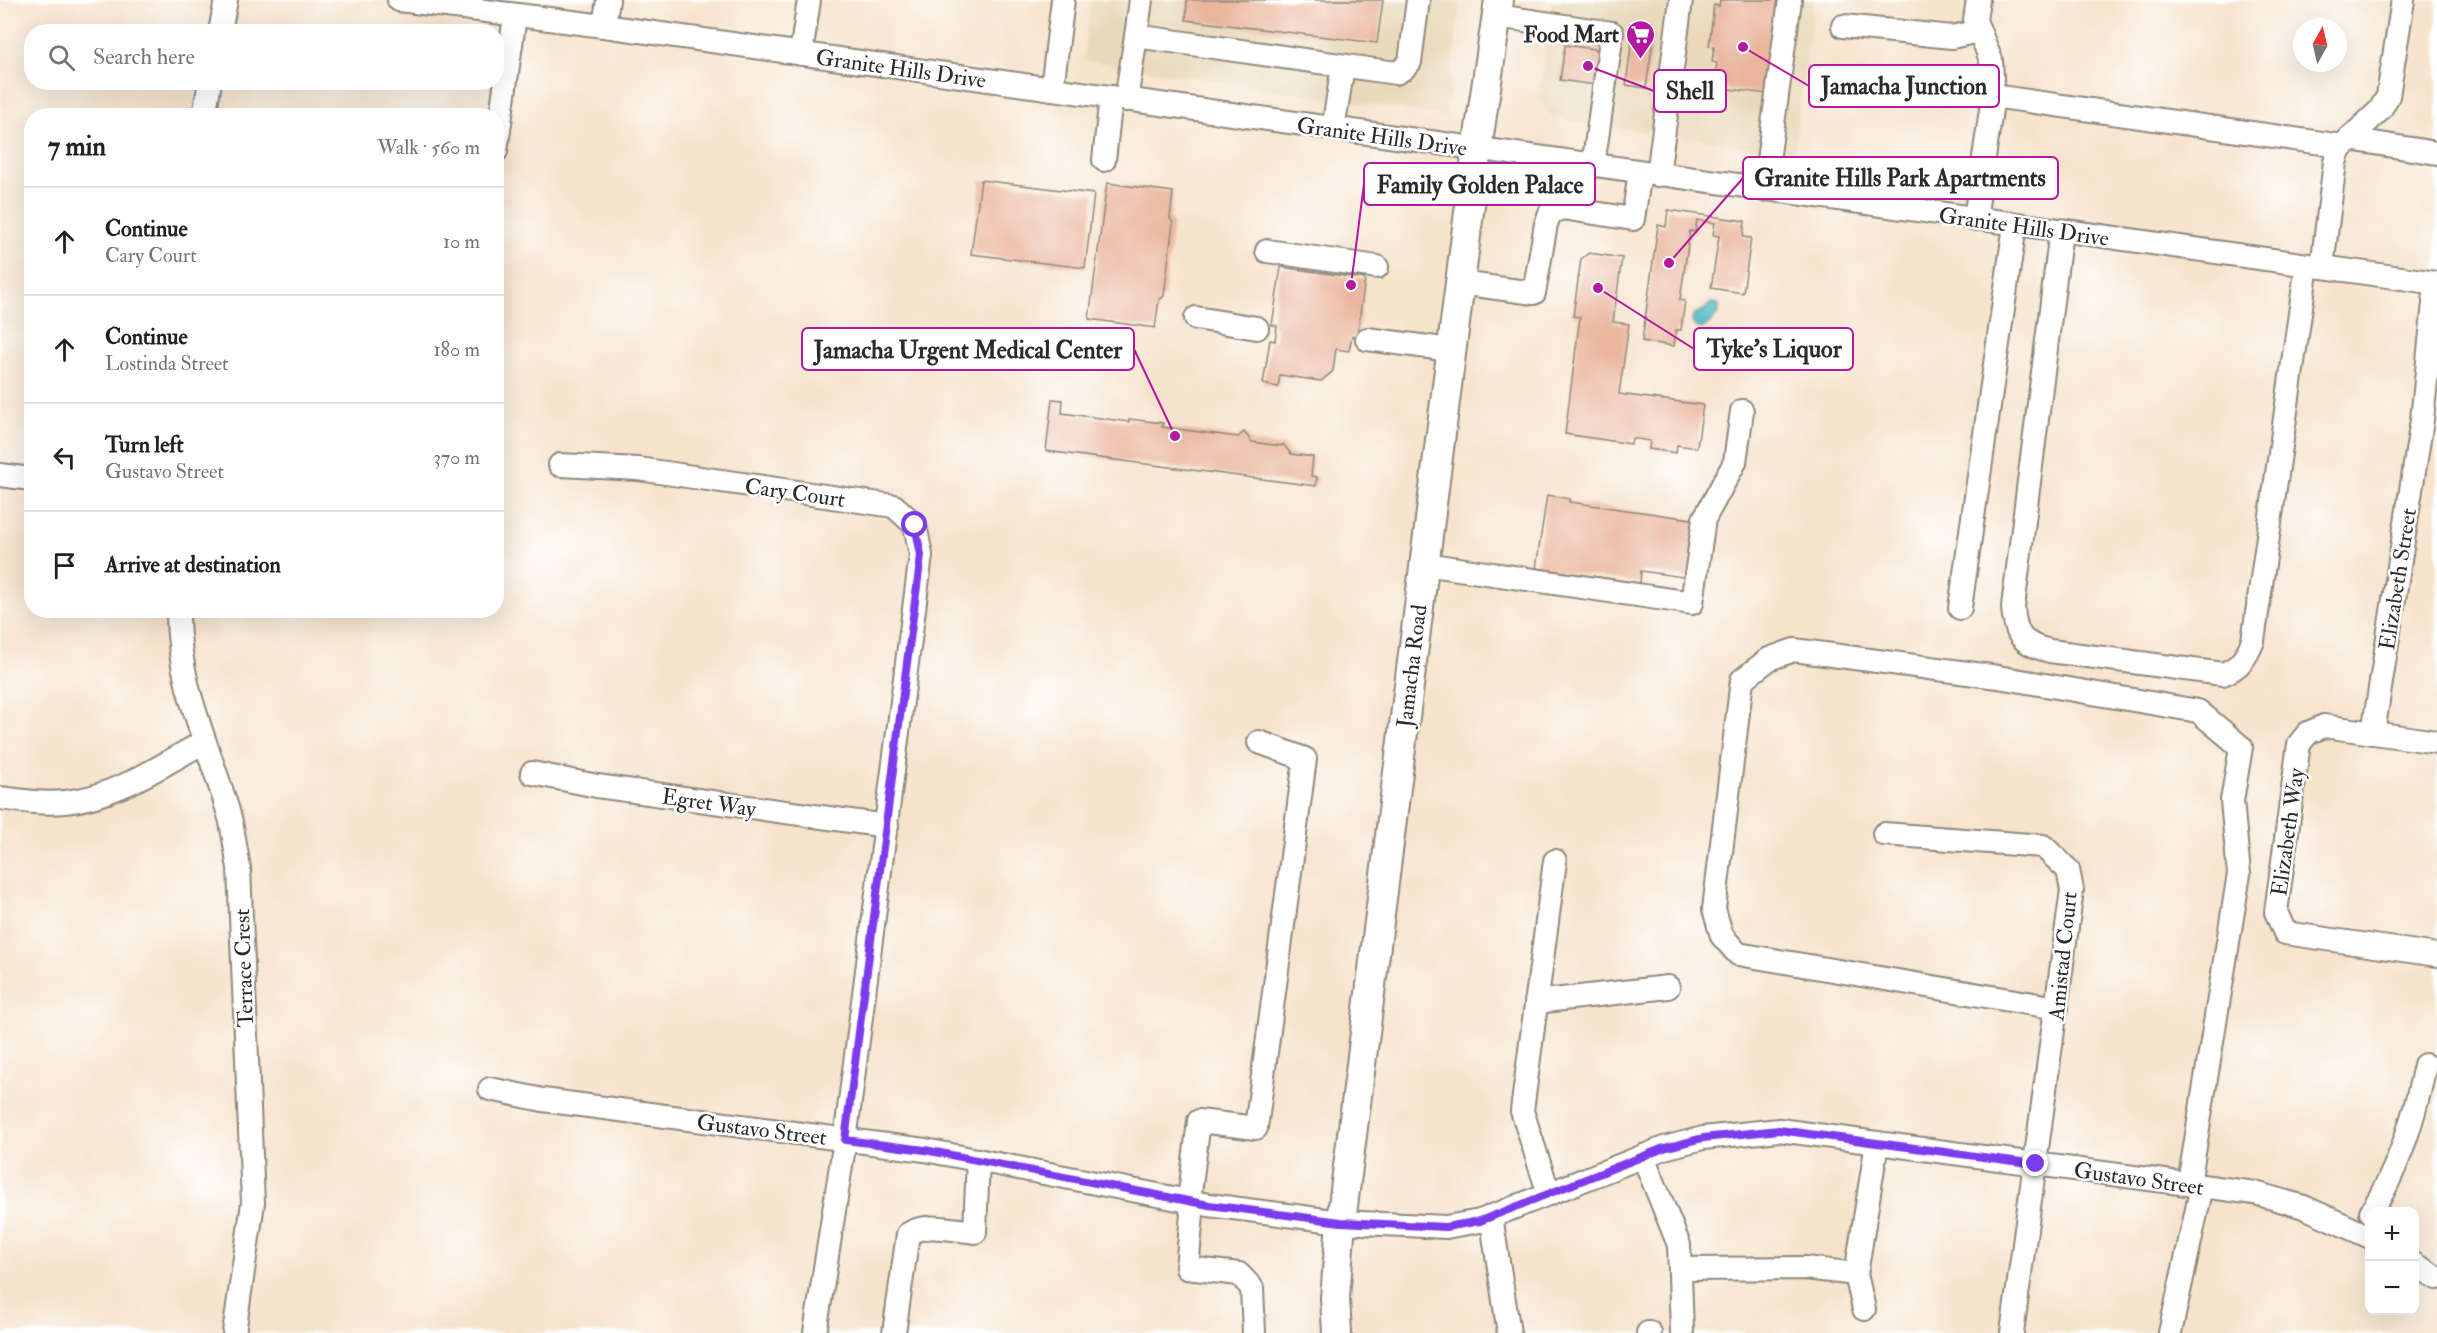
<!DOCTYPE html>
<html lang="en">
<head>
<meta charset="utf-8">
<style>
	:root { --surface:#fff; --page:#f6f6f6; --text:#202124; --muted:#757577; --line:#e0e0e0 }
	body { margin:0; font-family:"IM FELL Double Pica",serif; background:var(--page); color:var(--text) }
	.controls { position:absolute; right:18px; bottom:18px; display:grid; overflow:hidden; border-radius:12px; box-shadow:0 6px 24px #0002 }
	.controls button { width:54px; height:54px; display:grid; place-items:center; padding:0; border:0; border-bottom:2px solid var(--line); background:var(--surface); color:var(--text); font:30px sans-serif }
	.compass { position:absolute; left:2293px; top:18px; width:54px; height:54px; border-radius:50%; background:var(--surface); box-shadow:0 6px 24px #0002; rotate:8deg }
	.stop { position:absolute; width:18px; height:18px; margin:-14px; border:4px solid #7c3aed; border-radius:50%; background:#fff }
	.stop.end { background:#7c3aed; border-color:#fff; box-shadow:0 2px 6px #0008 }
	.list { margin:0; padding:0; list-style:none }
	h2 { display:flex; justify-content:space-between; align-items:center; height:78px; margin:0; padding:0 24px; font-size:26px }
	h2 small { font-size:20px; font-weight:400; color:var(--muted) }
	.list li { display:grid; grid-template-columns:39px 1fr auto; gap:18px; align-items:center; box-sizing:border-box; height:108px; padding:0 24px; border-top:2px solid var(--line) }
	.list b { display:block; font-size:22px; white-space:nowrap }
	.list p { margin:0; font-size:20px; white-space:nowrap; color:var(--muted) }
	.list em { font-size:20px; font-style:normal; color:var(--muted) }
	.icon { flex:none; width:33px; height:33px; fill:none; stroke:currentColor; stroke-width:2; stroke-linecap:round; stroke-linejoin:round }
	.map { position:relative; flex:none; width:2437px; height:1333px; overflow:hidden }
	.search { position:absolute; background:var(--surface); box-shadow:0 6px 24px #0002; left:24px; top:24px; width:480px; height:66px; display:flex; align-items:center; gap:15px; box-sizing:border-box; padding:0 21px; border-radius:24px; color:var(--muted); font-size:22px }
	.panel { position:absolute; background:var(--surface); box-shadow:0 6px 24px #0002; left:24px; top:108px; width:480px; height:510px; border-radius:24px }
	.map>svg:first-child { display:block }
</style>
</head>
<body>
<div class="map">
<svg width="2437" height="1333" viewBox="0 0 2437 1333">
	<rect width="100%" height="100%" fill="#fff"/>
	<filter id="ink" filterUnits="userSpaceOnUse"><feTurbulence type="fractalNoise" baseFrequency=".0167" numOctaves="2"/><feDisplacementMap in="SourceGraphic" scale="12" xChannelSelector="R" yChannelSelector="G"/><feConvolveMatrix kernelMatrix="1 2 1 2 8 2 1 2 1" color-interpolation-filters="sRGB"/></filter>
	<filter id="wash" filterUnits="userSpaceOnUse"><feTurbulence type="fractalNoise" baseFrequency=".008" numOctaves="4" result="noise"/><feDisplacementMap in="SourceGraphic" scale="24" xChannelSelector="R" yChannelSelector="G"/><feGaussianBlur stdDeviation="1.35" result="paint"/><feColorMatrix in="noise" values="0 0 0 0 0 0 0 0 0 0 0 0 0 0 0 0 0 1.4 0 .05"/><feComposite in="paint" operator="in"/></filter>
	<g filter="url(#wash)">
		<rect width="100%" height="100%" fill="#f6e3cc"/>
		<g fill="#e9d9ba">
			<path d="M1091,0H1461L1446,116L1083,60Z"/>
			<path d="M1552,0H1814L1794,153L1570,121L1552,116L1544,108L1541,99L1540,86Z"/>
		</g>
		<path fill="#4cb9c6" stroke="#3c7278" stroke-width="1.5" d="M1711,303L1718,304V313L1712,321L1702,329L1696,327L1692,322L1693,315L1704,310Z"/>
		<g id="blocks">
			<g fill="#eab59c">
				<path d="M1187,0H1383L1377,43L1186,20Z"/>
				<path d="M1720,0H1781L1768,94L1713,87L1717,63L1712,62L1714,47L1709,46L1714,5L1719,6Z"/>
				<path d="M1633,31L1654,34L1646,88L1626,85Z"/>
				<path d="M1565,45L1615,52L1610,87L1560,80Z"/>
				<path d="M981,180L1094,194L1085,268L971,254Z"/>
				<path d="M1107,183L1173,192L1170,218L1173,223L1164,296L1159,300L1155,328L1089,319Z"/>
				<path d="M1668,210L1745,221L1743,237L1751,238L1743,293L1711,288L1719,236L1713,235L1715,223L1697,220L1695,232L1690,231L1680,300L1685,301L1681,330H1676L1674,346L1642,341L1658,225L1666,227Z"/>
				<path d="M1589,253L1622,258L1613,322L1629,324L1619,394L1703,405L1697,448L1677,445L1676,453L1649,449L1650,441L1632,438L1631,444L1565,434L1580,317L1573,316L1581,259Z"/>
				<path d="M1281,267L1365,279L1357,337L1352,336L1349,351L1336,349L1333,371L1321,381L1280,375L1278,387L1263,384L1270,340L1275,341L1277,326L1272,325Z"/>
				<path d="M1052,399L1063,400L1062,413L1129,422V419L1163,423L1162,427L1238,437L1244,432L1252,442L1281,446L1283,444L1291,454L1313,457L1311,476L1317,477L1316,486L1046,451Z"/>
				<path d="M1547,495L1570,499L1569,502L1698,520L1690,578L1641,571L1640,583L1536,568Z"/>
			</g>
		</g>
	</g>
	<g filter="url(#ink)">
		<use href="#blocks" fill-opacity="0" stroke="#90877c" stroke-width="1.5"/>
		<g fill="none" stroke-linecap="round" stroke-linejoin="round">
			<defs>
				<g id="minor">
					<path d="M399,0L604,26L2437,283"/>
					<path d="M1141,0L1136,36L1396,73L1403,69L1410,62L1418,0"/>
					<path d="M1497,16L1612,33L1593,166"/>
					<path d="M604,26L608,0"/>
					<path d="M1843,26L1952,37L1978,31"/>
					<path d="M220,32L226,0"/>
					<path d="M801,54L809,0"/>
					<path d="M1052,89L1063,0"/>
					<path d="M1993,96L2343,146"/>
					<path d="M1126,100L1136,36"/>
					<path d="M204,116L210,82"/>
					<path d="M1333,129L1343,66"/>
					<path d="M2349,139L2437,153"/>
					<path d="M496,151L515,16"/>
					<path d="M1104,160L1111,97"/>
					<path d="M1658,175L1681,0"/>
					<path d="M1764,190L1790,0"/>
					<path d="M1975,219L1993,96L1991,60L1975,20L1978,0"/>
					<path d="M2061,231L2013,607C2015,636 2022,644 2050,651L2223,674C2241,667 2246,657 2253,641L2307,265"/>
					<path d="M1267,251L1377,267"/>
					<path d="M2322,267L2335,162L2339,151L2346,142L2380,110L2388,96L2403,0"/>
					<path d="M1460,283L1534,293L1546,224L1550,213L1562,208L1633,219L1640,172"/>
					<path d="M1196,318L1257,328"/>
					<path d="M1367,339L1451,350"/>
					<path d="M560,465L638,469L894,506L915,525L921,555L845,1140L815,1333"/>
					<path d="M0,475L32,479"/>
					<path d="M1424,564L1692,603L1704,519L1735,462L1742,411"/>
					<path d="M1960,608L2015,225"/>
					<path d="M178,610C177,686 210,747 230,818C234,835 236,852 239,868L253,1203L234,1333"/>
					<path d="M2373,733L2422,420L2436,283"/>
					<path d="M2437,742L2324,726L2308,733L2299,744L2276,912L2285,933L2437,955"/>
					<path d="M532,773L597,786L887,826"/>
					<path d="M0,798C22,801 43,804 65,802C116,797 160,766 204,742"/>
					<path d="M1884,834L2043,846L2068,870L2072,890L2012,1333"/>
					<path d="M1536,1002L1668,987"/>
					<path d="M2057,1008L1738,954L1722,936L1714,909L1742,680L1769,659L1794,650L1998,677L2198,711L2241,747L2232,801L2239,874L2189,1184"/>
					<path d="M490,1089L543,1100L925,1150L1209,1205L1341,1222L1446,1227L1480,1221L1664,1148L1703,1138L1779,1130L2255,1193L2304,1207L2370,1237"/>
					<path d="M1643,1156L1679,1245L1682,1333"/>
					<path d="M1549,1194L1522,1111L1555,861"/>
					<path d="M2371,1212C2400,1168 2415,1115 2425,1065"/>
					<path d="M1491,1216L1509,1333"/>
					<path d="M2414,1264L2437,1278"/>
					<path d="M1680,1269L1805,1268L1856,1274L1864,1309"/>
					<path d="M1856,1274L1877,1143"/>
					<path d="M894,1333L908,1234C927,1222 952,1230 975,1232L978,1160"/>
					<path d="M1254,1333L1252,1288L1239,1274L1187,1268L1192,1214L1189,1201L1199,1121L1256,1128L1305,759L1259,742"/>
					<path d="M1648,1333H1650"/>
					<path d="M2170,1333L2202,1186"/>
				</g>
				<path id="major" d="M1337,1333L1335,1298L1341,1222L1477,149L1499,0"/>
			</defs>
			<use href="#minor" stroke="#90877c" stroke-width="26"/>
			<use href="#major" stroke="#90877c" stroke-width="32"/>
			<use href="#minor" stroke="#fff" stroke-width="22"/>
			<use href="#major" stroke="#fff" stroke-width="28"/>
		</g>
	</g>
	<g fill="none" stroke-linecap="round" stroke-linejoin="round" filter="url(#ink)">
		<path stroke="#7c3aed" stroke-width="8" d="M915,525L921,555L845,1140L925,1150L1209,1205L1341,1222L1446,1227L1480,1221L1664,1148L1703,1138L1779,1130L2036,1164"/>
	</g>
	<defs>
		<symbol id="supermarket-pin" viewBox="-11 -11 22 30"><path d="M0 17L-7.5 6A9.5 9.5 0 1 1 7.5 6Z" fill="#b5179e" stroke="#fff"/><path d="M-6-5.5h2.5l.6 2H6L4.5 2H-2.5L-4.4-4H-6ZM-1.5 3.2a1.3 1.3 0 1 0 .1 0ZM3 3.2a1.3 1.3 0 1 0 .1 0Z" fill="#fff"/></symbol>
	</defs>
	<g fill-rule="evenodd">
		<use href="#supermarket-pin" x="1624" y="18" width="33" height="45"/>
	</g>
	<g text-anchor="middle" stroke-width="5" stroke-linejoin="round" paint-order="stroke">
		<g font-size="22" font-weight="bold" fill="#2b2b2b" stroke="#fff" text-anchor="end">
			<text x="1619" y="42">Food Mart</text>
		</g>
		<g font-size="22" fill="#2b2b2b" stroke="#fff">
			<text transform="translate(901 68) rotate(8)" y="8">Granite Hills Drive</text>
			<text transform="translate(1382 136) rotate(8)" y="8">Granite Hills Drive</text>
			<text transform="translate(2024 226) rotate(8)" y="8">Granite Hills Drive</text>
			<text transform="translate(795 492) rotate(8)" y="8">Cary Court</text>
			<text transform="translate(2397 579) rotate(-81)" y="8">Elizabeth Street</text>
			<text transform="translate(1411 666) rotate(-83)" y="8">Jamacha Road</text>
			<text transform="translate(709 802) rotate(8)" y="8">Egret Way</text>
			<text transform="translate(2287 832) rotate(-82)" y="8">Elizabeth Way</text>
			<text transform="translate(2062 956) rotate(-84)" y="8">Amistad Court</text>
			<text transform="translate(243 968) rotate(-92)" y="8">Terrace Crest</text>
			<text transform="translate(762 1129) rotate(7)" y="8">Gustavo Street</text>
			<text transform="translate(2139 1178) rotate(8)" y="8">Gustavo Street</text>
		</g>
	</g>
	<path fill="none" stroke="#b5179e" stroke-width="2" d="M1743 47L1809 86M1588 66L1654 91M1669 263L1743 178M1351 285L1364 184M1598 288L1694 349M1175 436L1134 349"/>
	<g fill="#b5179e" stroke="#fff" stroke-width="2">
		<circle cx="1743" cy="47" r="6"/>
		<circle cx="1588" cy="66" r="6"/>
		<circle cx="1669" cy="263" r="6"/>
		<circle cx="1351" cy="285" r="6"/>
		<circle cx="1598" cy="288" r="6"/>
		<circle cx="1175" cy="436" r="6"/>
	</g>
	<g fill="#fff" stroke="#b5179e" stroke-width="2">
		<rect x="1809" y="65" width="190" height="42" rx="6"/>
		<rect x="1654" y="70" width="72" height="42" rx="6"/>
		<rect x="1743" y="157" width="315" height="42" rx="6"/>
		<rect x="1364" y="163" width="231" height="42" rx="6"/>
		<rect x="1694" y="328" width="159" height="42" rx="6"/>
		<rect x="802" y="328" width="332" height="42" rx="6"/>
	</g>
	<g font-size="24" text-anchor="middle" font-weight="bold" fill="#2b2b2b">
		<text x="1904" y="94">Jamacha Junction</text>
		<text x="1690" y="99">Shell</text>
		<text x="1900" y="186">Granite Hills Park Apartments</text>
		<text x="1480" y="193">Family Golden Palace</text>
		<text x="1774" y="357">Tyke's Liquor</text>
		<text x="968" y="358">Jamacha Urgent Medical Center</text>
	</g>
</svg>
<div class="controls">
<button>+</button>
<button>−</button>
</div>
<svg class="compass" viewBox="-18 -18 36 36"><path d="M0-13l5 13h-10z" fill="#e53935"/><path d="M0 13l5-13h-10z" fill="#757577"/></svg>
<div class="stop" style="left:915px;top:525px"></div>
<div class="stop end" style="left:2036px;top:1164px"></div>
<div class="search"><svg class="icon" aria-label="search" viewBox="0 0 24 24"><circle cx="10" cy="10" r="6"/><path d="M15 15l6 6"/></svg>Search here</div>
<section class="panel">
<h2>7 min<small>Walk · 560 m</small></h2>
<ul class="list">
<li><svg class="icon" aria-label="ahead" viewBox="0 0 24 24"><path d="M12 20V5M6 11l6-6 6 6"/></svg><div><b>Continue</b><p>Cary Court</p></div><em>10 m</em></li>
<li><svg class="icon" aria-label="ahead" viewBox="0 0 24 24"><path d="M12 20V5M6 11l6-6 6 6"/></svg><div><b>Continue</b><p>Lostinda Street</p></div><em>180 m</em></li>
<li><svg class="icon" aria-label="left" viewBox="0 0 24 24"><path d="M17 20v-9H6M10 6l-5 5 5 5"/></svg><div><b>Turn left</b><p>Gustavo Street</p></div><em>370 m</em></li>
<li><svg class="icon" aria-label="arrive" viewBox="0 0 24 24"><path d="M6 21V4h12l-3 4 3 4H6"/></svg><div><b>Arrive at destination</b></div></li>
</ul>
</section>
</div>
</body>
</html>
